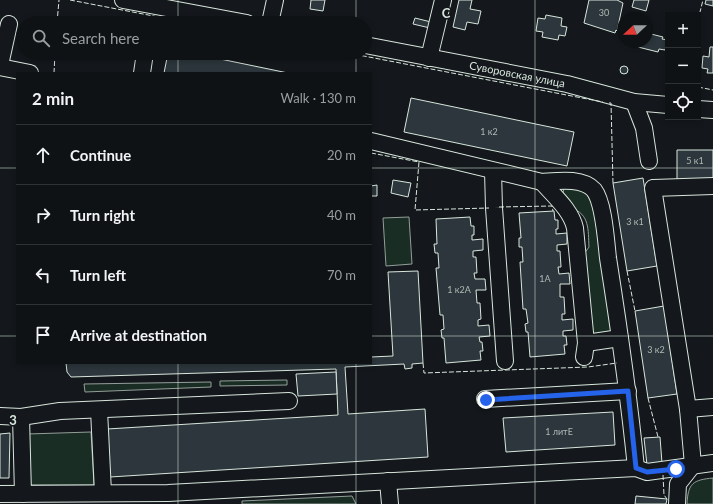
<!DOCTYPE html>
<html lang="en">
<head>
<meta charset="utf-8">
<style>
	:root { --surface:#0f1215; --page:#1d2022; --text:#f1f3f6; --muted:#9b9ea0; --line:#2f3234 }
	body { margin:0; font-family:Lato,sans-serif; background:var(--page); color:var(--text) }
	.controls { position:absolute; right:12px; top:12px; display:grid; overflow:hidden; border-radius:0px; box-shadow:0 2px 6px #0003 }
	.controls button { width:36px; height:36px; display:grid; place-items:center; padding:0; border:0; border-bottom:1px solid var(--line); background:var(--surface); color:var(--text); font:20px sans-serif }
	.compass { position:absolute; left:617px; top:12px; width:36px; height:36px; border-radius:50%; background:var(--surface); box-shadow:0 2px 6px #0003; rotate:248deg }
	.stop { position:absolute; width:12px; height:12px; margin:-9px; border:3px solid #2563eb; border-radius:50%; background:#fff }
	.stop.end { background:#2563eb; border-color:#fff; box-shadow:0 1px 4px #0008 }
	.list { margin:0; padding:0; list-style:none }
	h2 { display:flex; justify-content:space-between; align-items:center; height:52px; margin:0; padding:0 16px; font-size:17px }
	h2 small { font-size:13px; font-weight:400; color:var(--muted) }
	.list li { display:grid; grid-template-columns:26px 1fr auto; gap:12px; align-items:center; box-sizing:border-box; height:60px; padding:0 16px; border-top:1px solid var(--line) }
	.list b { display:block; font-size:15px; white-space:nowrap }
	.list em { font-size:13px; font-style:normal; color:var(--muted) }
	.icon { flex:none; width:22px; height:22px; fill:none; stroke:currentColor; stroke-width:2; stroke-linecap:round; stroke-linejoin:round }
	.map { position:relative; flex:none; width:713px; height:504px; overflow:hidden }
	.search { position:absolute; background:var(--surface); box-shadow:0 2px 6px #0003; left:16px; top:16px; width:356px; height:44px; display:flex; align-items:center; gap:10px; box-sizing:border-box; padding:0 14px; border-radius:22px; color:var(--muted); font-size:15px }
	.panel { position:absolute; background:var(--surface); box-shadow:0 2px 6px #0003; left:16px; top:72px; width:356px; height:292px; border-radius:0px }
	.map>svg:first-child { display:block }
</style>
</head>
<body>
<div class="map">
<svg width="713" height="504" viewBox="0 0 713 504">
	<rect width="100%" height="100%" fill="#14181c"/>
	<g fill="#1a2d24" stroke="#939e99">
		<path d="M573,187L586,193L593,205L613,335L599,336L592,333L581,258L589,247C588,230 590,214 571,208L563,193L564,188Z"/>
		<path d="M409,217L412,264L386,266L383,218Z"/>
		<path d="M287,380V385L220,386V381Z"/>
		<path d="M211,382V387L85,392L84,384Z"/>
		<path d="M91,432L94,485H27V434Z"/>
		<path d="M713,478V504H687C688,483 693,480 713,478Z"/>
		<path d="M352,496L356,504H242V501Z"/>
	</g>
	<g fill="#2c363c" stroke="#d8e6dc">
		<path d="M311,0H325L323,11L310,9Z"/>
		<path d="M459,0H472L470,9L481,11L478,24L467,22L465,30L453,27Z"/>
		<path d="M589,0H617L623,3L617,31L616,30L615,33L584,23Z"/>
		<path d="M634,0H649L646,11L632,7Z"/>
		<path d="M706,0H713V6L705,4Z"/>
		<path d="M546,15L562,18L561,26L567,27L565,36L559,35L558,40L542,37L543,32L536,31L538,18L545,19Z"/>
		<path d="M415,18L431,22L430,28L413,24Z"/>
		<path d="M647,33L663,37L662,39L668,40L665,50L659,49L658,52L638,47L639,44L635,42H647Z"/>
		<path d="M710,47H713V73H707L708,69L702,68L703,56L709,57Z"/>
		<path d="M73,53H86L80,57Z"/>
		<path d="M168,53H191L288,73H164Z"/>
		<circle cx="624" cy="70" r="4"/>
		<path d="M411,98L574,132L567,166L404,132Z"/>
		<path d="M677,150H713V181L677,180Z"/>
		<path d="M643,178L657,266L627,271L613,183Z"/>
		<path d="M393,180L411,183L408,197L391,193Z"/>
		<path d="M377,185V196H371V186Z"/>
		<path d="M554,211L555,220H558V229H556V234L567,233V244L557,245V251H560L561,267H558L559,274L569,273L570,284H560V297H564L565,314H562V320L573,319V330L563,331V336H566L567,345H564L565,354L530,357L528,332H526L525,324L528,323L526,309H523L520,262H523L522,247H519V238H521L519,213Z"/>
		<path d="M470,217L471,226H474V235H472V240L483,239V250L473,251V257H476L477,273H474L475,279H485L486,290H476L477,303H480L481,319L478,320V326L489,325L490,336L479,337L480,342H482L483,351H480L481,360L446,363L444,338H442L441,330L444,329L443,315H440L436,268H439L438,253H435L434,244H437L436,219Z"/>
		<path d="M418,271L423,363L412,364V368L405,369L404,364L345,367L348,414L425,409L428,457L110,477L107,429L338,415L336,369L71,377L67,372L66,363H371V357L393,356L388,272Z"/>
		<path d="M664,306L677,394L648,398L635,311Z"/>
		<path d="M336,372L337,394L298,396L296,374Z"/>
		<path d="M613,412L615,445L506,452L503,418Z"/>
		<path d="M10,433L9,478H0V434Z"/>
		<path d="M660,437L662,463L647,465L644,438Z"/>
		<path d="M636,496L667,499L666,504H635Z"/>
	</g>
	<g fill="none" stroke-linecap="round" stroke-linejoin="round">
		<defs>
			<g id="minor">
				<path d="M123,0L247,23"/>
				<path d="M270,23L275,0"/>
				<path id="s1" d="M365,45L567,84L634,102L668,105"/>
				<path d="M429,58L443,0"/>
				<path d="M0,65L9,24"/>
				<path d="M0,67L30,73"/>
				<path d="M142,73L145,53"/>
				<path d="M634,102L644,128L649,161"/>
				<path d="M698,109L713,110"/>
				<path d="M371,141L542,182C557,181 582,177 594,190C604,203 606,241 608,258C619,328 629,397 636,468"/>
				<path d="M493,171L494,208L505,361"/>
				<path d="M542,182C554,196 571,210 575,228L586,343L584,357"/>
				<path d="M586,343L620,338"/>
				<path d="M485,399L628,391"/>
				<path d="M688,409L713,407"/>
				<path d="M99,410L103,493"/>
				<path d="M0,416L21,417L60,411L289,401"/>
				<path d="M21,417L23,494"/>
				<path d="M388,481L390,504"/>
				<path d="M0,494L168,493L636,468L647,472L713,463"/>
				<path d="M677,504L678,484L693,465L688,409L653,188L713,186"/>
			</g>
		</defs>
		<use href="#minor" stroke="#d8e6dc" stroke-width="18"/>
		<use href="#minor" stroke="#14181c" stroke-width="16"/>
		<g stroke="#d8e6dc" stroke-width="1" stroke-dasharray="5 2" stroke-linecap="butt">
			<path d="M70,0L190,23"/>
			<path d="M698,20L703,0"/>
			<path d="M57,23L59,0"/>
			<path d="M348,53L603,102"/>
			<path d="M54,73L55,53"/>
			<path d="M698,87L713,90"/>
			<path d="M609,103H611L613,183"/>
			<path d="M371,153L419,162L415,210L489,208"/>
			<path d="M499,207L552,206L553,211"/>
			<path d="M627,271L635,311"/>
			<path d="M423,363L424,373L588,367L617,363"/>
			<path d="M648,398L658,437"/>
			<path d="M663,475L664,495L667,499"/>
		</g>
	</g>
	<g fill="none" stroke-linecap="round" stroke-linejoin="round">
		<path stroke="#2563eb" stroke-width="5" d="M486,400L628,391L636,468L647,472L676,469"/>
	</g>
	<path fill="none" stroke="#d8e6dc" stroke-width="1" stroke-opacity="0.55" d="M178,0V23M356,0V23M535,0V504M178,53V73M356,53V73M0,168H17M371,168H713M0,336H17M371,336H713M178,363V504M356,363V504"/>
	<g text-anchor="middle" stroke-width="3" stroke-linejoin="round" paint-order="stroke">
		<g font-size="9" fill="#adbab4">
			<text x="604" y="16">30</text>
			<text x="489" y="135">1 к2</text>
			<text x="695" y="164">5 к1</text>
			<text x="635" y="225">3 к1</text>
			<text x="545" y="282">1А</text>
			<text x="459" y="293">1 к2А</text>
			<text x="656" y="353">3 к2</text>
			<text x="559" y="435">1 литЕ</text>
		</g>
		<g font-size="11" fill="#d8e6dc" stroke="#14181c">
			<text dy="4" stroke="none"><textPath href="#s1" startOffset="155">Суворовская улица</textPath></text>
		</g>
	</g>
	<g font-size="13" text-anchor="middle" font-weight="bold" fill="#d8e6dc" stroke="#14181c" stroke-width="3" stroke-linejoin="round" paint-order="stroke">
		<text x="446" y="18">C</text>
		<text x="13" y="425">3</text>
	</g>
</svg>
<div class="controls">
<button>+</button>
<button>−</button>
<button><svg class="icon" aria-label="locate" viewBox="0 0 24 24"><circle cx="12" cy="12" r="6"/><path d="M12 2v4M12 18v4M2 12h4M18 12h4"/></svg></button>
</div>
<svg class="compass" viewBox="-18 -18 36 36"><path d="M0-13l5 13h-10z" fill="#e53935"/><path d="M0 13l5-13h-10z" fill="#9b9ea0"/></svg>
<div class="stop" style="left:676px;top:469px"></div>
<div class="stop end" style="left:486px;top:400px"></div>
<div class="search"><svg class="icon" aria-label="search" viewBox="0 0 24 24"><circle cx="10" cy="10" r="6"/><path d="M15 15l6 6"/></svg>Search here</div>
<section class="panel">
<h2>2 min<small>Walk · 130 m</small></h2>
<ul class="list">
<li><svg class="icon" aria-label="ahead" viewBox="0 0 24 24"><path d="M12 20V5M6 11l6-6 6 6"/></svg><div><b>Continue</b></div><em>20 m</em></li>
<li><svg class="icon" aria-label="right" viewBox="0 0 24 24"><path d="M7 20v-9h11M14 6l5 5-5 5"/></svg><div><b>Turn right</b></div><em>40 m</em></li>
<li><svg class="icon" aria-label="left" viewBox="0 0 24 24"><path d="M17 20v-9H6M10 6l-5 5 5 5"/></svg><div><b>Turn left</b></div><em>70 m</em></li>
<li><svg class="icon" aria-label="arrive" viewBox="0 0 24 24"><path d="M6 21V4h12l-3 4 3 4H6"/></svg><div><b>Arrive at destination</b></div></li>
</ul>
</section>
</div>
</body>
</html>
